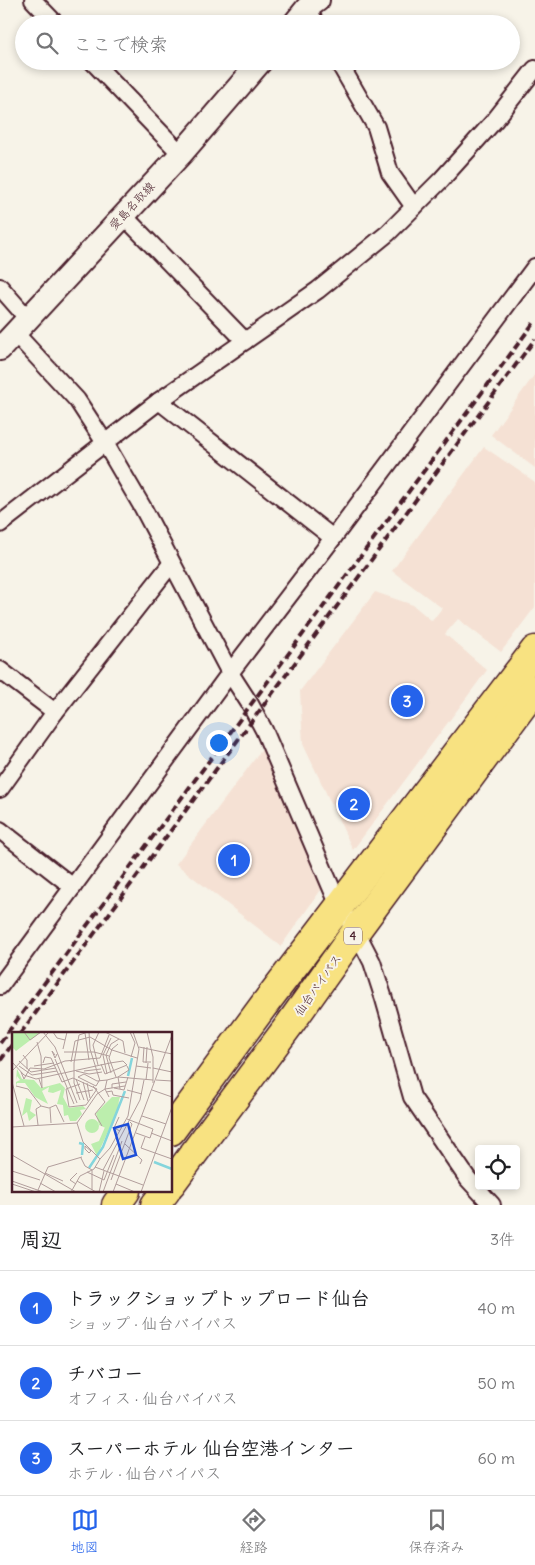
<!DOCTYPE html>
<html lang="ja">
<head>
<meta charset="utf-8">
<style>
	:root { --surface:#fff; --page:#f2f2f2; --text:#202124; --muted:#757577; --line:#e0e0e0; --accent:#2563eb }
	body { margin:0; font-family:Delius,"Klee One",sans-serif; background:var(--page); color:var(--text) }
	.controls { position:absolute; right:15px; bottom:15px; display:grid; overflow:hidden; border-radius:5px; box-shadow:0 2px 8px #0003 }
	.controls button { width:45px; height:45px; display:grid; place-items:center; padding:0; border:0; border-bottom:1px solid var(--line); background:var(--surface); color:var(--text); font:25px sans-serif }
	.you { position:absolute; left:218px; top:742px; width:18px; height:18px; margin:-12px; border:4px solid #fff; border-radius:50%; background:#1a73e8; box-shadow:0 0 0 8px #1a73e833 }
	.badge { display:grid; place-items:center; width:32px; height:32px; border-radius:50%; background:var(--accent); color:#fff; font-size:16px; font-weight:700 }
	.pin { position:absolute; translate:-50% -50%; border:2px solid #fff; box-shadow:0 1px 5px #0006 }
	.list { margin:0; padding:0; list-style:none }
	h2 { display:flex; justify-content:space-between; align-items:center; height:65px; margin:0; padding:0 20px; font-size:21px }
	h2 small { font-size:16px; font-weight:400; color:var(--muted) }
	.list li { display:grid; grid-template-columns:32px 1fr auto; gap:15px; align-items:center; box-sizing:border-box; height:75px; padding:0 20px; border-top:1px solid var(--line) }
	.list b { display:block; font-size:19px; white-space:nowrap }
	.list p { margin:0; font-size:16px; white-space:nowrap; color:var(--muted) }
	.list em { font-size:16px; font-style:normal; color:var(--muted) }
	.icon { flex:none; width:28px; height:28px; fill:none; stroke:currentColor; stroke-width:2; stroke-linecap:round; stroke-linejoin:round }
	.map { position:relative; flex:none; width:535px; height:1205px; overflow:hidden }
	.search { position:absolute; background:var(--surface); box-shadow:0 2px 8px #0003; left:15px; right:15px; top:15px; height:55px; display:flex; align-items:center; gap:12px; box-sizing:border-box; padding:0 18px; border-radius:28px; color:var(--muted); font-size:19px }
	.sheet { height:290px; background:var(--surface) }
	nav { display:flex; justify-content:space-around; align-items:center; box-sizing:border-box; height:70px; border-top:1px solid var(--line); background:var(--surface); font-size:14px; color:var(--muted) }
	nav a { display:grid; justify-items:center; gap:2px }
	nav .on { color:var(--accent) }
	.map>svg:first-child { display:block }
</style>
</head>
<body>
<div class="map">
<svg width="535" height="1205" viewBox="0 0 535 1205">
	<rect width="100%" height="100%" fill="#f7f3e8"/>
	<filter id="ink" filterUnits="userSpaceOnUse"><feTurbulence type="fractalNoise" baseFrequency=".02" numOctaves="2"/><feDisplacementMap in="SourceGraphic" scale="10" xChannelSelector="R" yChannelSelector="G"/><feConvolveMatrix kernelMatrix="1 2 1 2 8 2 1 2 1" color-interpolation-filters="sRGB"/></filter>
	<g filter="url(#ink)">
		<g fill="#f5e1d4">
			<path d="M535,374V468L491,435Z"/>
			<path d="M484,447L535,482V607L501,652L458,619L445,634L487,670L353,850L303,744L300,691L375,592L413,605L432,621L442,608L392,571Z"/>
			<path d="M263,748L323,887L281,946L176,864Z"/>
		</g>
		<g fill="none" stroke-linecap="round" stroke-linejoin="round">
			<defs>
				<g id="street">
					<path d="M33,0L56,24"/>
					<path d="M307,8L316,24"/>
					<path d="M92,61L181,154"/>
					<path d="M338,61L376,127L390,173L414,207"/>
					<path d="M124,216L245,341"/>
					<path d="M0,287L28,319"/>
					<path d="M15,333L77,400L105,443L143,508L230,673L250,704L264,730L340,908L356,931L372,962L384,999L412,1097L468,1179L492,1205"/>
					<path d="M159,401L333,538"/>
					<path d="M0,524L159,401L318,290L388,233L441,180L495,120L535,69"/>
					<path d="M0,670L55,712"/>
					<path d="M0,789L55,712L171,564"/>
					<path d="M0,830L73,887"/>
					<path d="M0,986L230,673L333,538L535,267"/>
				</g>
				<g id="secondary">
					<path d="M294,24L307,8L318,0"/>
					<path d="M0,349L181,154L261,61"/>
				</g>
				<g id="highway">
					<path d="M171,1131L264,1005L535,650"/>
					<path d="M171,1184L290,1024L356,931L535,689"/>
					<path d="M116,1205L126,1191"/>
					<path d="M155,1205L166,1191"/>
				</g>
			</defs>
			<use href="#street" stroke="#4a1f2b" stroke-width="20"/>
			<use href="#secondary" stroke="#4a1f2b" stroke-width="26"/>
			<use href="#highway" stroke="#4a1f2b" stroke-width="31"/>
			<use href="#street" stroke="#f7f3e8" stroke-width="16"/>
			<use href="#secondary" stroke="#f7f3e8" stroke-width="22"/>
			<use href="#highway" stroke="#f8e281" stroke-width="28"/>
			<g stroke="#4a1f2b" stroke-width="4" stroke-dasharray="8 4" stroke-linecap="butt">
				<path d="M20,1034L535,339"/>
				<path d="M0,1043L535,321"/>
				<path d="M0,1061L14,1042"/>
			</g>
		</g>
	</g>
	<g text-anchor="middle" stroke-width="4" stroke-linejoin="round" paint-order="stroke">
		<rect fill="#f7f3e8" stroke="#7e5f64" stroke-width="1" x="344" y="927.5" width="18" height="17" rx="4"/>
		<g font-size="11" font-weight="bold" fill="#4a1f2b">
			<text x="353" y="940">4</text>
		</g>
		<g font-size="12" fill="#4a1f2b" stroke="#f7f3e8">
			<text transform="translate(132 206) rotate(-47)" y="4">愛島名取線</text>
			<text transform="translate(318 985) rotate(-55)" y="4">仙台バイパス</text>
		</g>
	</g>
	<g transform="translate(12 1032)">
		<rect width="160" height="160" fill="#f7f3e8"/>
		<path d="M73 94a7 7 0 1 1 14 0a7 7 0 1 1-14 0Z" fill="#bceead"/>
		<path d="M5,37L10,47L22,48L29,56L48,51L53,56L51,65L57,76L71,74L74,77L68,78L70,82L64,89H58L56,83L52,84L51,73L45,72L49,58L41,61L36,60L37,55L30,59L36,72L23,65L13,51H5L4,54V50L8,48L5,44L4,48ZM106,65L107,75L85,124L79,112L87,109ZM14,66L20,68L18,79L24,83L17,89L15,80L10,84Z" fill="#bceead"/>
		<path d="M0,0H29L4,19L0,15ZM100,65H108L98,98L87,93L84,81Z" fill="#bceead"/>
		<path fill="none" stroke="#84d5dc" stroke-width="2.5" d="M116,44L120,26M67,111L71,112L70,123M142,130L160,137M77,136L91,115L113,59"/>
		<path fill="none" stroke="#b29e9c" stroke-width="1" d="M12,0L18,8L29,0M31,0L43,15L65,71M41,0L45,6L53,8M77,0L78,17L88,49M93,0L111,9L113,21M118,0L123,11L119,25M135,0L141,25V51M25,10L29,24L30,56L27,47M127,15L160,22M132,15L131,30H139M51,17L55,0M52,20H82L97,24M11,23L15,28V37M43,23L40,19L43,26L45,22M88,26L97,3M43,27L62,72M7,29L19,40L44,36M0,30L12,43L24,47L98,31M59,30L63,9L78,5L100,18L125,26M31,31L33,25L39,26L50,50L61,46L85,57L74,73L57,75L54,57L68,52M134,31L135,15M89,32L93,42L115,33L111,29L98,31M86,33L81,13L87,0M7,34L20,43L45,39M22,34L42,31M124,34L139,36M141,36L160,40M0,39L37,0M64,39L77,42L90,40M72,39L89,37M9,40L12,47L18,36L32,37L53,29L88,26M99,41L94,23L99,12L107,7M95,42L91,23L99,6M66,45L72,42L85,49L95,48M66,45L84,54L87,49M104,45L97,26L100,17L106,12M64,47L72,68M134,48L136,31M144,48L160,49M0,50L12,94M71,50L76,69M75,51L78,66M4,54L16,57L29,74L37,76L44,73L52,90M81,54L93,70L83,82L90,94M100,56V52L114,50M102,56L112,58L116,45M108,57L106,45L117,38L115,34M115,58L130,62M140,58L160,65M94,60L100,59L101,63L117,66M64,61L81,58M97,65L93,57L113,54M68,68L62,51V31L67,3L73,1L77,28M38,76L39,91M130,84L154,92M107,85L102,96L108,99M115,87L141,97L138,106L124,101M65,91L85,62L93,57L95,48L106,45L141,48M26,93L24,77L29,74M0,95L65,91L71,110L88,127L98,116L116,84L127,17L121,0M139,101L160,109M133,105L129,116L160,127M113,112L130,128L128,132M73,114L79,119L77,121L73,117ZM0,123L64,160M69,126L73,134L80,138V158M83,135L131,153M91,138L128,68L132,48M0,139L28,148M75,140L92,148M33,141L51,149M92,148L102,123M99,148L120,92L118,90M0,149L31,160M65,149L84,160M28,151L44,160M0,152L24,160M64,152L58,148L65,141M104,152L123,160M26,158L36,135L70,125M59,160L68,144L82,137L88,127M87,160L92,139M91,160L110,109M101,160L160,3M129,160L160,75"/>
		<path fill="#1d4ed8" fill-opacity="0.15" stroke="#1d4ed8" stroke-width="2.5" d="M116,92L124,123L111,127L102,96Z"/>
		<rect width="160" height="160" fill="none" stroke="#4a1f2b" stroke-width="2.5"/>
	</g>
</svg>
<div class="controls">
<button><svg class="icon" aria-label="locate" viewBox="0 0 24 24"><circle cx="12" cy="12" r="6"/><path d="M12 2v4M12 18v4M2 12h4M18 12h4"/></svg></button>
</div>
<div class="you"></div>
<div class="pin badge" style="left:234px;top:860px">1</div>
<div class="pin badge" style="left:354px;top:804px">2</div>
<div class="pin badge" style="left:407px;top:701px">3</div>
<div class="search"><svg class="icon" aria-label="search" viewBox="0 0 24 24"><circle cx="10" cy="10" r="6"/><path d="M15 15l6 6"/></svg>ここで検索</div>
</div>
<section class="sheet">
<h2>周辺<small>3件</small></h2>
<ul class="list">
<li><span class="badge">1</span><div><b>トラックショップトップロード仙台</b><p>ショップ · 仙台バイパス</p></div><em>40 m</em></li>
<li><span class="badge">2</span><div><b>チバコー</b><p>オフィス · 仙台バイパス</p></div><em>50 m</em></li>
<li><span class="badge">3</span><div><b>スーパーホテル 仙台空港インター</b><p>ホテル · 仙台バイパス</p></div><em>60 m</em></li>
</ul>
</section>
<nav>
<a class="on"><svg class="icon" aria-label="map" viewBox="0 0 24 24"><path d="M3 6l6-2 6 2 6-2v14l-6 2-6-2-6 2zM9 4v14M15 6v14"/></svg>地図</a>
<a><svg class="icon" aria-label="directions" viewBox="0 0 24 24"><path d="M12 3l9 9-9 9-9-9zM9 14v-3h6M13 9l2 2-2 2"/></svg>経路</a>
<a><svg class="icon" aria-label="saved" viewBox="0 0 24 24"><path d="M7 4h10v16l-5-4-5 4z"/></svg>保存済み</a>
</nav>
</body>
</html>
